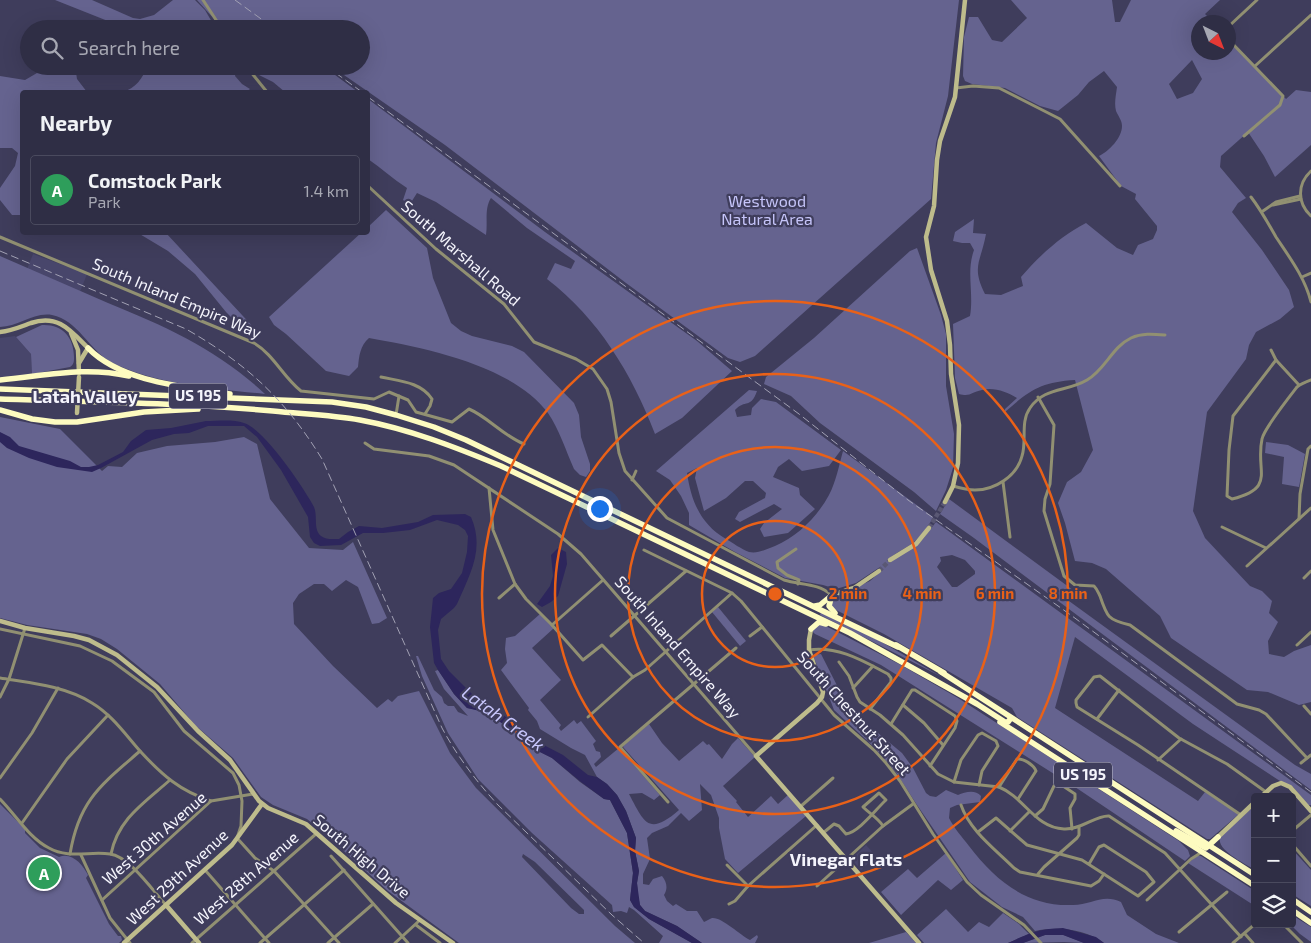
<!DOCTYPE html>
<html lang="en">
<head>
<meta charset="utf-8">
<style>
	:root { --surface:#2f2e45; --page:#37364c; --text:#f1f3f6; --muted:#a7a8b3; --line:#4a4a5e; --accent:#95b2f1 }
	body { margin:0; font-family:"Exo 2",sans-serif; background:var(--page); color:var(--text) }
	.controls { position:absolute; right:15px; bottom:15px; display:grid; overflow:hidden; border-radius:5px; box-shadow:0 5px 20px #0002 }
	.controls button { width:45px; height:45px; display:grid; place-items:center; padding:0; border:0; border-bottom:1px solid var(--line); background:var(--surface); color:var(--text); font:25px sans-serif }
	.compass { position:absolute; left:1191px; top:15px; width:45px; height:45px; border-radius:50%; background:var(--surface); box-shadow:0 5px 20px #0002; rotate:138deg }
	.you { position:absolute; left:599px; top:508px; width:18px; height:18px; margin:-12px; border:4px solid #fff; border-radius:50%; background:#1a73e8; box-shadow:0 0 0 8px #1a73e833 }
	.badge { display:grid; place-items:center; width:32px; height:32px; border-radius:50%; background:var(--accent); color:#fff; font-size:16px; font-weight:700 }
	.pin { position:absolute; translate:-50% -50%; border:2px solid #fff; box-shadow:0 1px 5px #0006 }
	.list { margin:0; padding:0; list-style:none }
	h2 { display:flex; justify-content:space-between; align-items:center; height:65px; margin:0; padding:0 20px; font-size:21px }
	h2 small { font-size:16px; font-weight:400; color:var(--muted) }
	.list li { display:grid; grid-template-columns:32px 1fr auto; gap:15px; align-items:center; box-sizing:border-box; height:70px; margin:0 10px 10px; padding:0 10px; border:1px solid var(--line); border-radius:5px }
	.list b { display:block; font-size:19px; white-space:nowrap }
	.list p { margin:0; font-size:16px; white-space:nowrap; color:var(--muted) }
	.list em { font-size:16px; font-style:normal; color:var(--muted) }
	.icon { flex:none; width:28px; height:28px; fill:none; stroke:currentColor; stroke-width:2; stroke-linecap:round; stroke-linejoin:round }
	.map { position:relative; flex:none; width:1311px; height:943px; overflow:hidden }
	.search { position:absolute; background:var(--surface); box-shadow:0 5px 20px #0002; left:20px; top:20px; width:350px; height:55px; display:flex; align-items:center; gap:12px; box-sizing:border-box; padding:0 18px; border-radius:28px; color:var(--muted); font-size:19px }
	.panel { position:absolute; background:var(--surface); box-shadow:0 5px 20px #0002; left:20px; top:90px; width:350px; height:145px; border-radius:5px }
	.map>svg:first-child { display:block }
</style>
</head>
<body>
<div class="map">
<svg width="1311" height="943" viewBox="0 0 1311 943">
	<rect width="100%" height="100%" fill="#3f3d5c"/>
	<g fill="#48466b">
		<path d="M33,254L87,274L80,292L26,272Z"/>
		<path d="M15,336L31,354L32,374L0,377V338Z"/>
		<path d="M866,845L876,856L861,870L855,863L853,858Z"/>
	</g>
	<g fill="#65638f" fill-rule="evenodd">
		<path d="M55,0H92L133,18L140,19L154,15L173,0H195L205,10L216,29H128Z"/>
		<path d="M197,0H959L948,96L936,143L931,199L755,356L740,362L728,358L626,283L445,145L331,66H361V29H223Z"/>
		<path d="M1011,0H1112L1115,22H1120L1131,0H1220L1205,14L1213,22H1198V52H1228L1229,39L1286,99L1296,90L1311,92V145L1275,177L1264,156L1248,132L1221,156L1220,167L1246,198L1238,203L1232,212L1262,250L1289,290L1294,307L1280,319L1256,332L1249,345L1246,359L1207,412L1193,511L1205,538L1250,586L1262,591L1272,601L1269,613L1278,622L1268,641L1269,654L1284,657L1294,651L1311,645V702L1299,705L1268,692L1247,690L1171,638L1160,616L1106,569L1092,563L1075,561L1065,523L1058,503L1067,482L1081,472L1093,450L1075,380C1041,382 1030,390 1005,412V409L1017,398C1007,392 994,387 982,390C971,392 971,397 959,394L955,378L953,324L970,316C974,293 966,272 974,250L970,243H962L953,241L955,232L974,219L973,233L986,234C981,262 971,266 985,294L1001,295L1023,286L1021,277C1039,256 1062,235 1086,223L1117,248L1133,255L1138,245L1153,239L1157,230V226L1135,199L1136,194L1121,186L1099,156C1109,151 1122,138 1122,126C1122,120 1118,116 1116,111C1114,103 1116,95 1117,87L1104,71L1089,82L1078,95L1058,111L1040,106L1005,88L972,84L965,81L963,76L964,37L969,17H978L992,40L1002,42L1027,18ZM1192,60L1202,79L1193,93L1177,99L1169,84Z"/>
		<path d="M34,66H75L77,79L87,92H22V215H12L0,200V188L15,166L18,153L12,148H0V76L25,80L37,73Z"/>
		<path d="M148,66H237L235,76L242,84L250,89L246,92H122C136,89 142,78 148,66Z"/>
		<path d="M249,66H323L358,92H285L273,82L253,72Z"/>
		<path d="M368,99L545,232L697,341L732,371L682,418L655,434C632,374 598,318 547,279L555,263L571,269L575,261L527,228L491,198C484,209 488,222 486,235L436,202L417,193L410,204L403,200L407,188C393,179 381,168 368,159Z"/>
		<path d="M386,210L427,248L433,278L451,323L461,331L472,336L512,346L524,352L574,403L579,415L581,437L590,464V471L586,477L580,475L574,469C566,451 559,429 548,413C512,365 425,348 369,338C360,346 359,356 358,367L349,376L326,371L286,334L274,325L269,317L361,233L368,232V227Z"/>
		<path d="M138,233H166L255,329L242,328L226,312L195,274L168,251Z"/>
		<path d="M917,248L941,315L946,334V386L954,434L953,468L946,490L936,511L914,492L820,423L791,396L764,384L766,377L814,338L910,251Z"/>
		<path d="M0,256C36,272 72,287 108,303C167,327 218,350 265,394C217,389 154,384 111,362C89,350 78,320 52,315C33,312 18,327 0,327Z"/>
		<path d="M42,325C62,324 74,337 74,357C74,362 74,364 70,367L32,374L31,354L16,337Z"/>
		<path d="M749,390L757,391C751,409 745,399 735,410L737,417L751,415L752,408L761,399L776,402L841,450L829,466L802,471L789,459L778,467L773,477L799,488L800,495L815,509L788,533L764,537L760,529L764,523L782,509L774,504L740,522L735,519L739,512L765,498L766,493L753,481H745L726,498L704,511L695,478L697,468L687,473C691,500 700,524 726,539C733,543 741,549 749,552C758,554 767,549 775,546C798,536 817,517 829,495C836,482 839,465 843,451L933,517C929,526 921,536 913,543C905,549 896,552 889,559L915,547L923,539L936,522L1311,795V805H1308L1293,787L1280,781L1193,724L1075,637L1055,708L1198,801L1205,792L1239,814L1210,839H1207L1017,717L1012,708L884,634L834,609L831,606L834,597L870,581L881,571L880,567L856,583L836,589L823,585L785,578L735,552L689,525V513L681,496L670,480L656,471ZM952,555L965,560L975,571V574L957,587H952L937,567L941,561L940,557Z"/>
		<path d="M0,417L60,429L102,471L108,466L122,467L137,453L167,446L215,442L244,437L257,444L270,499L309,548L343,550L353,542L387,618L379,623L372,624L358,587L346,580L332,591L324,584H314L299,594L293,603L294,624L333,666L377,708L388,699L392,702L398,696L419,691L450,753L476,788L615,926L635,943H459L388,891L323,832L307,819L273,805L261,797L233,758L195,725L160,684L117,649L101,639L87,634L27,625L0,618ZM523,854L535,862L584,910V914H579L571,908L522,857Z"/>
		<path d="M1266,442L1288,445L1305,454L1299,487L1282,484L1284,457L1265,453Z"/>
		<path d="M949,499L1077,593L1069,601L1295,765L1311,774V790L974,538L940,514Z"/>
		<path d="M718,607L746,641L740,646L712,612Z"/>
		<path d="M821,612L878,640L942,677L820,615Z"/>
		<path d="M540,614L554,628L532,648L561,680L540,700L561,725L559,728L561,731L574,720L577,724L581,721L596,741L593,744L596,751L600,752L601,757L594,764L596,767L619,748L660,795L654,800L642,793L629,794C644,822 648,837 679,810L623,747L624,745L649,724L662,743L679,761L703,741L707,745L709,744L722,759L732,744L738,738L755,757L723,786L737,801L736,802L748,817L771,796L778,804L788,795L806,816L738,873L725,859L719,828V818L711,795L700,784L702,810L689,821L681,813L668,826L652,833L647,838L650,859L643,874V884L649,885L653,879L662,876C667,882 668,889 664,895L667,901L673,906L676,904L687,911H697L704,922C707,921 709,919 712,918C722,917 740,935 750,940L757,935L758,937L755,943H702L677,926L645,911L640,905L638,896L637,883L639,871L635,851L636,838L626,811L617,795L607,784L597,777L585,755L571,748L540,729L537,721L528,710L529,708L501,670L507,663L505,649L506,638L515,636Z"/>
		<path d="M822,624L901,665L958,698L1179,841L1188,850L1190,856L1185,861L1078,789L881,665L815,634L812,631L818,625Z"/>
		<path d="M821,654L849,709L902,753L913,768L926,793L930,796L936,797L946,790L958,795C965,792 975,789 981,796L980,802L957,805L950,808L949,818C954,828 962,837 969,846C996,881 1027,907 1073,905C1091,905 1103,893 1121,902L1127,915L1156,934L1179,943H1104C1086,929 1057,926 1035,931L1023,917L1002,907L970,882L917,805L897,774L874,747L834,710L813,655Z"/>
		<path d="M416,656H418L434,690L442,697L444,703L448,706H454L458,712L468,716L444,689L435,671L438,670L454,694L467,708L484,711L513,730L532,748L552,758L580,782L604,799L610,800L627,833L633,873L630,900L634,907L649,919L692,943H659L663,936L634,910L629,907L627,913L621,911L613,912L612,905L532,833L478,779L448,733L422,676Z"/>
		<path d="M0,804L25,829V833L40,848L59,857C72,852 82,864 88,875L86,878L109,924L118,936H121L122,940L119,943H0Z"/>
		<path d="M1254,806L1255,807V870C1244,863 1216,850 1220,837Z"/>
		<path d="M1292,849L1311,870V906L1292,894Z"/>
		<path d="M946,853L963,880L951,890L938,880L901,915L881,892L908,869L917,878Z"/>
		<path d="M1197,856H1201L1255,891V906L1188,863Z"/>
		<path d="M946,909L968,932L979,922L989,927L1003,913L1019,924L1029,934L1008,943H924L917,935Z"/>
		<path d="M1292,915L1311,927V942L1300,934L1290,924H1292Z"/>
		<path d="M906,932L916,943H869Z"/>
		<path d="M1045,935H1064L1084,943L1064,942L1023,943Z"/>
	</g>
	<g fill="#2d265c">
		<path d="M206,421C218,421 233,419 244,423C264,429 304,488 314,507C318,517 313,529 321,536C326,540 332,539 339,539L348,532L359,526L382,528L418,522L433,515L465,514L471,517C485,549 470,574 457,604L454,608L441,619L438,630L441,659L449,671L473,695L521,727L536,741L563,755L588,775L597,777L607,784L617,795L626,811L636,838L635,851L639,871L637,883L640,905L645,911L677,926L702,943H692L649,919L634,907L630,900L633,873L627,833L610,800L604,799L581,782L552,758L532,748L513,730L484,712L467,708L454,694L438,670L434,663L430,627L433,598L439,593L451,589L462,573L467,552L468,536L465,530L458,525L437,520L410,530L383,533H363L341,545L320,546L314,543L310,537L308,517L281,470L257,437L244,426H208L189,433L174,434L152,440L101,468L92,472L57,467L29,458L7,448L0,442V432L10,437L19,446L70,461L81,467H89L98,465L123,452L131,441L146,430L171,428Z"/>
		<path d="M558,548L566,552L567,564L558,596L551,602L542,607L537,604L550,586L553,576L551,555Z"/>
		<path d="M1063,928L1096,937L1104,943H1084L1063,935H1045L1023,943H1008C1030,933 1038,929 1063,928Z"/>
	</g>
	<g fill="none" stroke-linecap="round" stroke-linejoin="round">
		<g stroke="#5a5874" stroke-width="4.5" stroke-dasharray="4.5 2" stroke-linecap="butt">
			<path d="M929,528L945,502"/>
			<path d="M879,571L890,560"/>
		</g>
		<g stroke="#919072" stroke-width="3">
			<path d="M203,0L222,29"/>
			<path d="M1228,27L1257,0"/>
			<path d="M1228,39L1283,96L1280,105L1244,136"/>
			<path d="M246,66L267,92"/>
			<path d="M1255,66L1311,15"/>
			<path d="M956,88L973,86L999,88L1060,119L1120,186"/>
			<path d="M1311,171C1297,184 1297,203 1311,216"/>
			<path d="M368,186L436,249L504,304L534,342L576,359L593,369L607,389L611,402L619,453L625,471L667,518L784,580C800,585 819,583 831,595"/>
			<path d="M1251,197C1261,210 1268,223 1276,237C1290,258 1305,278 1311,302"/>
			<path d="M1273,205L1301,199"/>
			<path d="M1263,211L1276,202L1300,196"/>
			<path d="M0,237L254,343C274,355 283,377 301,391L374,399L389,392L408,400L416,412L452,422L469,409C488,417 502,435 524,444"/>
			<path d="M1302,277L1311,273"/>
			<path d="M1271,350L1276,360L1299,385"/>
			<path d="M1276,360L1233,416L1229,450L1227,496L1232,499C1277,488 1255,471 1262,439C1264,429 1290,396 1297,387C1301,384 1306,382 1311,380"/>
			<path d="M381,377C399,381 421,382 432,399L430,406L425,414"/>
			<path d="M1038,397L1054,425L1050,484L1045,499L1044,511L1064,576L1075,585L1094,586C1097,589 1098,592 1100,596C1107,617 1108,620 1130,625L1237,704L1259,710L1266,714L1307,758"/>
			<path d="M396,415L399,396"/>
			<path d="M365,443L374,449L429,456L454,465L558,534L581,554L756,756"/>
			<path d="M632,480L636,471"/>
			<path d="M1003,482L1010,537"/>
			<path d="M953,486C960,488 968,490 975,490C995,490 1017,476 1022,456C1027,441 1020,422 1030,408C1044,387 1067,392 1087,380C1105,370 1112,347 1131,338C1142,333 1153,334 1165,335"/>
			<path d="M489,488L493,530L515,584L526,599L552,625L583,660L602,645L633,677"/>
			<path d="M1299,519L1300,494L1308,449L1311,446"/>
			<path d="M1222,527L1266,548"/>
			<path d="M796,549L777,562L778,568L787,575L799,580L798,584"/>
			<path d="M644,550L732,593L741,601L834,715L874,750L886,763L900,781L933,834L967,882L981,895L1024,925L1041,943"/>
			<path d="M1247,566L1311,508"/>
			<path d="M1304,578L1311,571"/>
			<path d="M499,598L515,584"/>
			<path d="M552,625L603,580"/>
			<path d="M0,629L80,646L112,661L154,692L184,731L233,773L239,785L242,801L241,826L237,838L255,858L274,871L339,943"/>
			<path d="M611,636L686,571"/>
			<path d="M750,636L762,627"/>
			<path d="M1297,645L1311,632"/>
			<path d="M809,650C839,646 863,661 888,674L891,678V682L870,709"/>
			<path d="M839,662L849,676L857,697L860,702L880,715L903,735L938,774L954,782L999,787C1024,797 1035,828 1064,829C1081,830 1096,815 1109,816L1165,853L1241,937"/>
			<path d="M0,678C31,683 65,686 92,703C112,715 125,734 140,751C162,775 180,791 211,801"/>
			<path d="M853,688L873,666"/>
			<path d="M0,697L9,679L25,628"/>
			<path d="M903,705L924,723L943,745"/>
			<path d="M1304,706L1311,714"/>
			<path d="M588,717L633,677L645,670L732,593"/>
			<path d="M1097,719L1119,690"/>
			<path d="M891,724L912,690H915L955,716L957,721L955,728L930,766"/>
			<path d="M1158,760L1181,739"/>
			<path d="M1301,763L1311,755"/>
			<path d="M0,778L32,733L58,688"/>
			<path d="M954,782L961,760L978,735L982,733L996,741L998,746L982,771L979,785"/>
			<path d="M999,787L1017,759C1023,758 1034,765 1036,771L1018,799"/>
			<path d="M0,799C16,815 29,838 49,848C68,859 90,851 110,854C129,856 153,891 166,905"/>
			<path d="M668,802L620,747L736,648"/>
			<path d="M961,805C970,831 995,849 1014,868L1020,872L1091,886L1099,881L1104,874"/>
			<path d="M800,807L833,778"/>
			<path d="M1241,815L1138,745L1077,707L1076,703V700L1094,677L1100,676L1179,738L1227,764L1266,792"/>
			<path d="M1035,816L1043,809L1054,786L1060,784L1075,794V799L1070,808L1072,829"/>
			<path d="M22,823L67,759L108,715"/>
			<path d="M1010,831L1029,812"/>
			<path d="M1292,831L1311,815"/>
			<path d="M978,832L996,818L1027,845L1082,860L1138,896L1154,882L1146,872L1104,845L1099,847L1089,864"/>
			<path d="M823,833L834,824L839,826L846,834C859,832 876,809 886,800L879,793L863,807C870,814 878,818 883,826"/>
			<path d="M1292,844L1311,866"/>
			<path d="M70,854C79,800 101,785 140,751"/>
			<path d="M111,854C118,819 144,803 170,780"/>
			<path d="M81,855L110,918L130,943"/>
			<path d="M331,856L408,943"/>
			<path d="M727,865L748,886"/>
			<path d="M205,870L269,943"/>
			<path d="M1038,874L1044,867L1077,838L1079,835V827"/>
			<path d="M817,886L883,826L913,804"/>
			<path d="M102,900L211,801L253,794"/>
			<path d="M1147,900L1191,859L1202,852"/>
			<path d="M729,904L735,901L748,886L817,825"/>
			<path d="M1283,924L1302,943"/>
			<path d="M416,925L440,943"/>
			<path d="M1179,932L1227,892"/>
			<path d="M1245,934L1253,943"/>
			<path d="M192,943L317,833"/>
			<path d="M260,943L344,870"/>
			<path d="M328,943L373,904"/>
			<path d="M395,943L420,920"/>
			<path d="M1233,943L1255,924"/>
		</g>
		<g stroke="#bebc8c" stroke-width="4.5">
			<path d="M0,332C11,331 20,327 31,323C58,314 70,330 88,348L79,363"/>
			<path d="M71,333L78,350L79,373"/>
			<path d="M945,502L953,486L958,463L959,425L951,374L950,345L947,321L931,270L926,237L934,206L937,160L940,141L955,97L965,0"/>
			<path d="M890,560L916,544L929,528"/>
			<path d="M832,595L854,588L879,571"/>
			<path d="M0,621L25,628L74,636L89,640L117,655L157,687L198,731L230,760L259,801L268,808L306,824L396,903L453,943"/>
			<path d="M811,629L809,640V650L823,692L822,697L817,703L756,756L919,943"/>
			<path d="M1261,797L1273,786L1281,783L1290,787L1311,811"/>
			<path d="M1218,837L1255,802"/>
			<path d="M166,905L199,943"/>
			<path d="M124,943L232,845L262,804"/>
		</g>
		<g stroke="#fdfbc0" stroke-width="5.5">
			<path d="M88,348C121,382 185,387 230,394"/>
			<path d="M0,380C45,376 84,366 129,376"/>
			<path d="M0,389L332,402L366,407L396,415L434,427L466,440L898,647"/>
			<path d="M0,399C91,402 182,403 273,411C302,414 331,415 360,420C409,429 455,447 501,466L850,633L977,704L1005,722H1008L1011,718"/>
			<path d="M0,410L32,419L55,422H77L144,412L198,409"/>
			<path d="M832,595L829,606L835,613"/>
			<path d="M815,606L820,605L832,595"/>
			<path d="M811,629L819,622L826,624"/>
			<path d="M896,645L944,673"/>
			<path d="M941,672L1255,875"/>
			<path d="M1000,722L1255,886"/>
			<path d="M1176,831L1206,848L1218,837"/>
			<path d="M1292,899L1311,912"/>
			<path d="M1292,910L1311,923"/>
		</g>
		<g stroke="#a2a1b4" stroke-width="1" stroke-dasharray="8 4" stroke-linecap="butt">
			<path d="M235,0L275,29"/>
			<path d="M326,66L362,92"/>
			<path d="M368,97L799,414L908,500L1068,613L1311,792"/>
			<path d="M0,251L186,329C247,364 285,399 322,459L442,728C457,756 476,781 498,805L612,915L644,943"/>
		</g>
		<path stroke="#bebc8c" stroke-width="4.5" d="M77,413L79,377"/>
	</g>
	<g fill="none" stroke="#e96118" stroke-width="2.5">
		<circle cx="775" cy="594" r="73"/>
		<circle cx="775" cy="594" r="147"/>
		<circle cx="775" cy="594" r="220"/>
		<circle cx="775" cy="594" r="293"/>
	</g>
	<g text-anchor="middle" stroke-width="4.5" stroke-linejoin="round" paint-order="stroke">
		<g fill="#3f3d5c" stroke="#bebdcc" stroke-width="1">
			<rect x="169" y="383.5" width="58" height="25" rx="4"/>
			<rect x="1054" y="762.5" width="58" height="25" rx="4"/>
		</g>
		<g font-size="15" font-weight="bold" fill="#f4f4fc">
			<text x="198" y="401">US 195</text>
			<text x="1083" y="780">US 195</text>
		</g>
		<g font-size="16" fill="#c6c5fa" stroke="#3f3d5c">
			<text x="767" y="207">Westwood<tspan x="767" dy="18">Natural Area</tspan></text>
		</g>
		<g font-size="16" fill="#f4f4fc" stroke="#3f3d5c">
			<text transform="translate(461 253) rotate(41)" y="6">South Marshall Road</text>
			<text transform="translate(177 298) rotate(23)" y="6">South Inland Empire Way</text>
			<text transform="translate(678 647) rotate(49)" y="6">South Inland Empire Way</text>
			<text transform="translate(854 713) rotate(48)" y="6">South Chestnut Street</text>
			<text transform="translate(154 838) rotate(-41)" y="6">West 30th Avenue</text>
			<text transform="translate(362 856) rotate(40)" y="6">South High Drive</text>
			<text transform="translate(177 877) rotate(-43)" y="6">West 29th Avenue</text>
			<text transform="translate(246 878) rotate(-41)" y="6">West 28th Avenue</text>
		</g>
		<g font-size="18" font-weight="bold" fill="#f4f4fc" stroke="#3f3d5c">
			<text x="85" y="403">Latah Valley</text>
			<text x="846" y="866">Vinegar Flats</text>
		</g>
		<g font-size="18" font-style="italic" fill="#c7c6fc" stroke="#3f3d5c">
			<text transform="translate(503 719) rotate(36)" y="6">Latah Creek</text>
		</g>
	</g>
	<circle cx="775" cy="594" r="8" fill="#e96118" stroke="#3f3d5c" stroke-width="2.5"/>
	<g font-size="15" text-anchor="middle" font-weight="bold" fill="#e96118" stroke="#3f3d5c" stroke-width="4.5" stroke-linejoin="round" paint-order="stroke">
		<text x="848" y="599">2 min</text>
		<text x="922" y="599">4 min</text>
		<text x="995" y="599">6 min</text>
		<text x="1068" y="599">8 min</text>
	</g>
</svg>
<div class="controls">
<button>+</button>
<button>−</button>
<button><svg class="icon" aria-label="layers" viewBox="0 0 24 24"><path d="M12 4l9 5-9 5-9-5zM3 14l9 5 9-5"/></svg></button>
</div>
<svg class="compass" viewBox="-18 -18 36 36"><path d="M0-13l5 13h-10z" fill="#e53935"/><path d="M0 13l5-13h-10z" fill="#a7a8b3"/></svg>
<div class="you"></div>
<div class="pin badge" style="left:44px;top:873px;background:#2e9e5b">A</div>
<div class="search"><svg class="icon" aria-label="search" viewBox="0 0 24 24"><circle cx="10" cy="10" r="6"/><path d="M15 15l6 6"/></svg>Search here</div>
<section class="panel">
<h2>Nearby<small></small></h2>
<ul class="list">
<li><span class="badge" style="background:#2e9e5b">A</span><div><b>Comstock Park</b><p>Park</p></div><em>1.4 km</em></li>
</ul>
</section>
</div>
</body>
</html>
